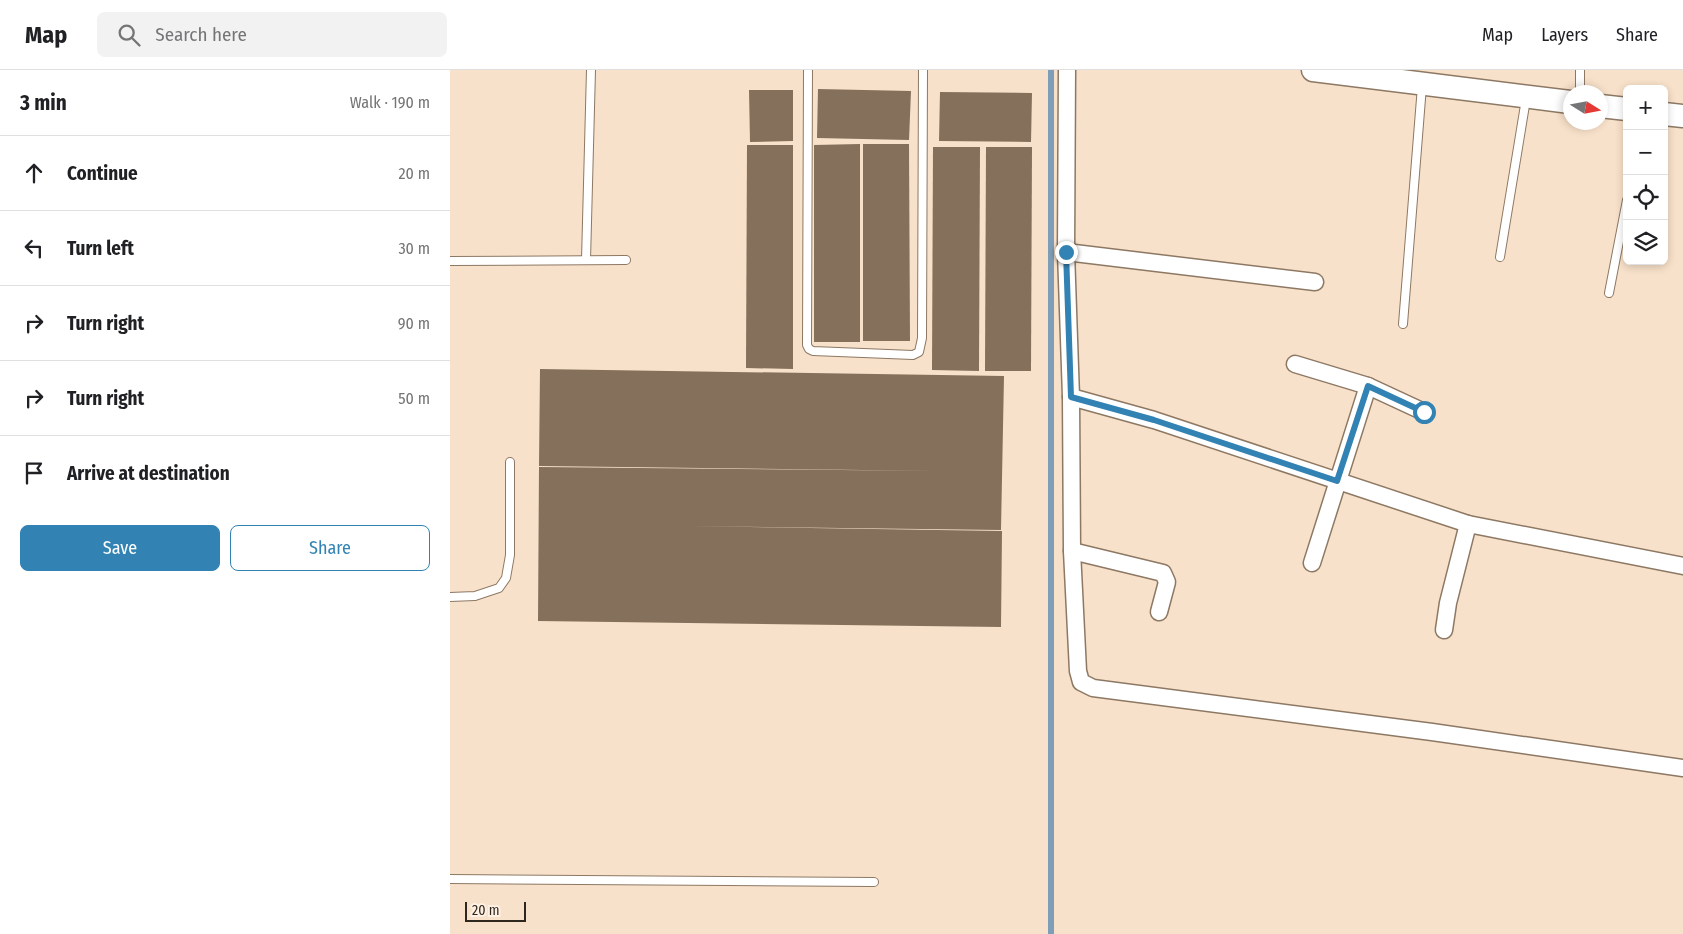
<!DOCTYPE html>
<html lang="en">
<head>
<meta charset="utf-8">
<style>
	:root { --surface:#fff; --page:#f2f2f2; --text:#202124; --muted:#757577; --line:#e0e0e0; --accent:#3283b4 }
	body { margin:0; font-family:"Fira Sans Condensed",sans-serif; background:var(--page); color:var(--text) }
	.controls { position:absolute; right:15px; top:15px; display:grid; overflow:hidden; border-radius:8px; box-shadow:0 2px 8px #0003 }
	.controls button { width:45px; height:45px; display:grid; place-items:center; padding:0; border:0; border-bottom:1px solid var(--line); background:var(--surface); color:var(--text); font:25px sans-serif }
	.compass { position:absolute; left:1113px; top:15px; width:45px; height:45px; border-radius:50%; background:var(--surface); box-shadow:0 2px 8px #0003; rotate:101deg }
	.scale { position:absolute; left:15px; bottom:12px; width:61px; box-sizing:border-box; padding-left:5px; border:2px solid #2f271e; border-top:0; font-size:14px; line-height:18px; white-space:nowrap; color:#2f271e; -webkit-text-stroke:4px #fef0e2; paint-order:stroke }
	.stop { position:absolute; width:15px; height:15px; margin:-11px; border:4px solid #3283b4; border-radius:50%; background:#fff }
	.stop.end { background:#3283b4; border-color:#fff; box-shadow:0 1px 5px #0008 }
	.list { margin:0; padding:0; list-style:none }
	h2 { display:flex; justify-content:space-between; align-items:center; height:65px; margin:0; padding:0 20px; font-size:21px }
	h2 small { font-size:16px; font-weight:400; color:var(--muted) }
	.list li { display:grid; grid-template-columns:32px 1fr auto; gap:15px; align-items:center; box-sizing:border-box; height:75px; padding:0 20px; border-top:1px solid var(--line) }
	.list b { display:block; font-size:19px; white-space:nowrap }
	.list em { font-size:16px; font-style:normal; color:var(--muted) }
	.actions { display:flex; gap:10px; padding:15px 20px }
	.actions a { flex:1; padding:11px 0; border:1px solid var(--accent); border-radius:8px; text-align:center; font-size:18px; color:var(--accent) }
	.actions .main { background:var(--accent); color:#fff }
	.icon { flex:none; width:28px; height:28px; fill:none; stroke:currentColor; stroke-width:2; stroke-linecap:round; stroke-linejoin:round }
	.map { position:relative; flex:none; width:1233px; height:864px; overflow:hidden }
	header { display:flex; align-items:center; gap:30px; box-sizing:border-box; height:70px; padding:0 25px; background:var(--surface); border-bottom:1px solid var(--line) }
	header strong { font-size:24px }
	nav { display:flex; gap:28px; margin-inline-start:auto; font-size:18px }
	.search { width:350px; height:45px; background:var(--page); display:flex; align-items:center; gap:12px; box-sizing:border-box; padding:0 18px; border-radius:8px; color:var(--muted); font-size:19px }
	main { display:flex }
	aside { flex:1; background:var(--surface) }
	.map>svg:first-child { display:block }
</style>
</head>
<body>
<header>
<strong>Map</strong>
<div class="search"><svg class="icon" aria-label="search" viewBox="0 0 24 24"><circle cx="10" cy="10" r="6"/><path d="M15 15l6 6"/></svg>Search here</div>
<nav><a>Map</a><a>Layers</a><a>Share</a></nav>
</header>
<main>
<aside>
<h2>3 min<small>Walk · 190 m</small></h2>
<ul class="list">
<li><svg class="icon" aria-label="ahead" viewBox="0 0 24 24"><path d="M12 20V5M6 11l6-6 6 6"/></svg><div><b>Continue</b></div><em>20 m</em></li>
<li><svg class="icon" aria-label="left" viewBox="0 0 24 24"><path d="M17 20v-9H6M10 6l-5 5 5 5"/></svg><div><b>Turn left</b></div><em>30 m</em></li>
<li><svg class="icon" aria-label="right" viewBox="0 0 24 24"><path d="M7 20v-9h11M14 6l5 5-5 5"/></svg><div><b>Turn right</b></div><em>90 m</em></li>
<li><svg class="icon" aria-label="right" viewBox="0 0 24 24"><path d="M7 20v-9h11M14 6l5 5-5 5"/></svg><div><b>Turn right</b></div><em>50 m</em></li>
<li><svg class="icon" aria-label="arrive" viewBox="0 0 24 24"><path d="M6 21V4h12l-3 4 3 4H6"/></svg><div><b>Arrive at destination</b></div></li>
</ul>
<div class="actions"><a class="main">Save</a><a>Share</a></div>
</aside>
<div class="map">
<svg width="1233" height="864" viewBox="0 0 1233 864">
	<rect width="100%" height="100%" fill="#f8e1ca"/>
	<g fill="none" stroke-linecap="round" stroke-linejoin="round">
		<path stroke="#7e9eb7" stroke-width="6" d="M601,864V0"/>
	</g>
	<g fill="#84705b">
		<path d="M368,19L461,21L459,70L367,68Z"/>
		<path d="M299,20H343V71L300,72Z"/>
		<path d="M490,22L582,23L581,72L489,71Z"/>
		<path d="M410,74V272H364V75Z"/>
		<path d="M413,74H459L460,271H413Z"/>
		<path d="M297,75H343V299L296,298Z"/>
		<path d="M483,77H530L529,301L482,300Z"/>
		<path d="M536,77H582L581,301H535Z"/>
		<path d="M90,299L554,306L551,460L237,456L552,461L551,557L88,551L89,397L494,401L89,396Z"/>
	</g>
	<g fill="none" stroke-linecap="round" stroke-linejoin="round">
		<defs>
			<g id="lane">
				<path d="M358,0L357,275L359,279L363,281L463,285L469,282L472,268L473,0"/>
				<path d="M1130,22V0"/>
				<path d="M1050,187L1076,29"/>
				<path d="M136,190L141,0"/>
				<path d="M0,191L176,190"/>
				<path d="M1159,223L1177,130"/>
				<path d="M953,254L972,16"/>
				<path d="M0,527L25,526L49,518L56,508L60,485V392"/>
				<path d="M0,809L424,812"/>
			</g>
			<g id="street">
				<path d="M617,0L616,182L621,327L622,481L628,601L631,612L643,618L982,662L1233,698"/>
				<path d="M616,182L865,212"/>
				<path d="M845,294L918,316L974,342"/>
				<path d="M621,327L704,350L1018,454L1233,496"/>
				<path d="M622,481L713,503L717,512L709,542"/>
				<path d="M862,493L918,316"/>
				<path d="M994,560L998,533L1018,454"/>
			</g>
			<g id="secondary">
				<path d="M863,0L1120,32"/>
				<path d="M1150,36L1177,39"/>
				<path d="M1214,44L1233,46"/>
			</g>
		</defs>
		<use href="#lane" stroke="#8d7863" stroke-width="10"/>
		<use href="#street" stroke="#8d7863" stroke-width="19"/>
		<use href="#secondary" stroke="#8d7863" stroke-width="25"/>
		<use href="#lane" stroke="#fff" stroke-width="8"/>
		<use href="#street" stroke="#fff" stroke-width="16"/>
		<use href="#secondary" stroke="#fff" stroke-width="22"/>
	</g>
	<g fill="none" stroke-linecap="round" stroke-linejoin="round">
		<path stroke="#3283b4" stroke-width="6" d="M616,182L621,327L704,350L887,411L918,316L974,342"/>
	</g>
</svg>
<div class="controls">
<button>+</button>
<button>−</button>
<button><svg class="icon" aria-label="locate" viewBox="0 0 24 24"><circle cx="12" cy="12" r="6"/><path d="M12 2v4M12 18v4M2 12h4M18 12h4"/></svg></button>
<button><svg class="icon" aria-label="layers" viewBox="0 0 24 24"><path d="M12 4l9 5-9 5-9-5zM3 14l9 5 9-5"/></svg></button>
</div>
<svg class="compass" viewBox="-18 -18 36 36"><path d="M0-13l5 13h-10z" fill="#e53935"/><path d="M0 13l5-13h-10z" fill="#757577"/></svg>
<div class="scale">20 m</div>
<div class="stop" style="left:974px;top:342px"></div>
<div class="stop end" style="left:616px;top:182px"></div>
</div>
</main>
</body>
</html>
